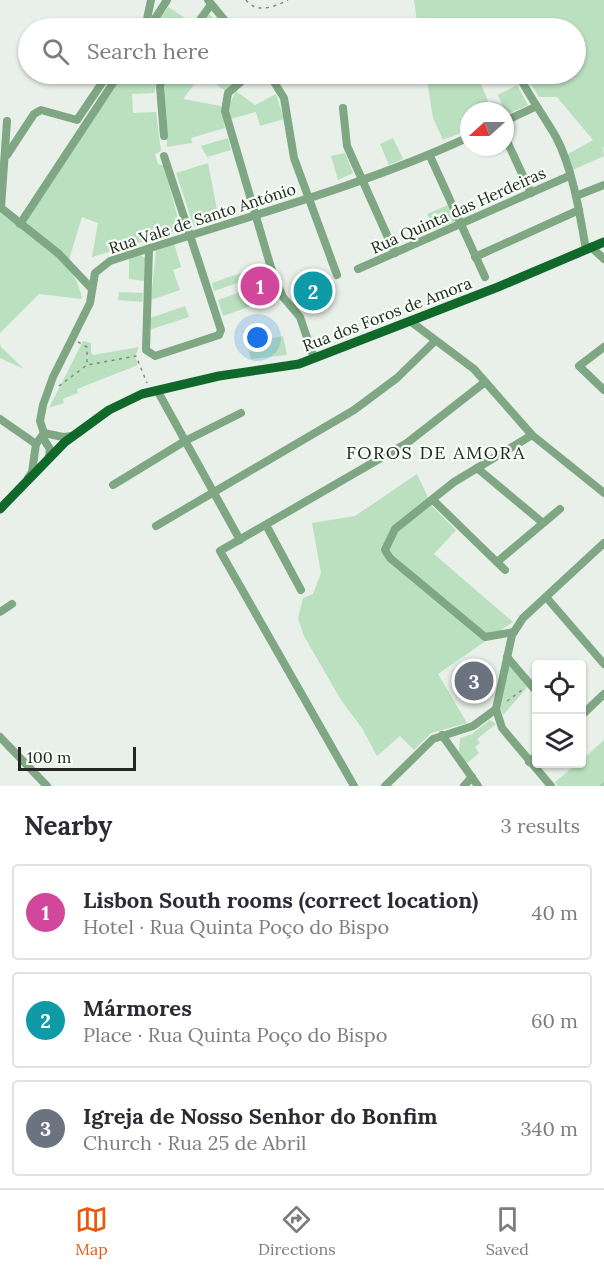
<!DOCTYPE html>
<html lang="en">
<head>
<meta charset="utf-8">
<style>
	:root { --surface:#fff; --page:#f7f7f7; --text:#2b2b33; --muted:#7c7c81; --line:#e1e1e2; --accent:#ea580c }
	body { margin:0; font-family:Lora,serif; background:var(--page); color:var(--text) }
	.controls { position:absolute; right:18px; bottom:18px; display:grid; overflow:hidden; border-radius:6px; box-shadow:0 2px 4px #0004 }
	.controls button { width:54px; height:54px; display:grid; place-items:center; padding:0; border:0; border-bottom:2px solid var(--line); background:var(--surface); color:var(--text); font:30px sans-serif }
	.compass { position:absolute; left:460px; top:102px; width:54px; height:54px; border-radius:50%; background:var(--surface); box-shadow:0 2px 4px #0004; rotate:249deg }
	.scale { position:absolute; left:18px; bottom:15px; width:118px; box-sizing:border-box; padding-left:6px; border:3px solid #252725; border-top:0; font-size:16px; line-height:21px; white-space:nowrap; color:#252725; -webkit-text-stroke:4px #f6fef6; paint-order:stroke }
	.you { position:absolute; left:258px; top:338px; width:21px; height:21px; margin:-15px; border:4px solid #fff; border-radius:50%; background:#1a73e8; box-shadow:0 0 0 9px #1a73e833 }
	.badge { display:grid; place-items:center; width:39px; height:39px; border-radius:50%; background:var(--accent); color:#fff; font-size:20px; font-weight:700 }
	.pin { position:absolute; translate:-50% -50%; border:3px solid #fff; box-shadow:0 2px 6px #0006 }
	.list { margin:0; padding:0; list-style:none }
	h2 { display:flex; justify-content:space-between; align-items:center; height:78px; margin:0; padding:0 24px; font-size:26px }
	h2 small { font-size:20px; font-weight:400; color:var(--muted) }
	.list li { display:grid; grid-template-columns:39px 1fr auto; gap:18px; align-items:center; box-sizing:border-box; height:96px; margin:0 12px 12px; padding:0 12px; border:2px solid var(--line); border-radius:6px }
	.list b { display:block; font-size:22px; white-space:nowrap }
	.list p { margin:0; font-size:20px; white-space:nowrap; color:var(--muted) }
	.list em { font-size:20px; font-style:normal; color:var(--muted) }
	.icon { flex:none; width:33px; height:33px; fill:none; stroke:currentColor; stroke-width:2; stroke-linecap:round; stroke-linejoin:round }
	.map { position:relative; flex:none; width:604px; height:786px; overflow:hidden }
	.search { position:absolute; background:var(--surface); box-shadow:0 2px 4px #0004; left:18px; right:18px; top:18px; height:66px; display:flex; align-items:center; gap:15px; box-sizing:border-box; padding:0 21px; border-radius:33px; color:var(--muted); font-size:22px }
	.sheet { height:402px; background:var(--surface) }
	nav { display:flex; justify-content:space-around; align-items:center; box-sizing:border-box; height:84px; border-top:2px solid var(--line); background:var(--surface); font-size:16px; color:var(--muted) }
	nav a { display:grid; justify-items:center; gap:3px }
	nav .on { color:var(--accent) }
	.map>svg:first-child { display:block }
</style>
</head>
<body>
<div class="map">
<svg width="604" height="786" viewBox="0 0 604 786">
	<rect width="100%" height="100%" fill="#e8f0e9"/>
	<g fill="#bae0bf">
		<path d="M414,0H604V148L598,145L603,148L604,156L573,170L568,154L593,140L557,97H539L525,74H576V28H418Z"/>
		<path d="M168,7L190,21L186,28H153Z"/>
		<path d="M206,15H210L224,28H197Z"/>
		<path d="M124,74H159L154,93L132,94L133,113L156,112L161,151L155,154L158,164L164,166L181,230L92,257L98,223L82,217L68,263L24,224Z"/>
		<path d="M168,74H235L238,76L227,92L202,74L183,99L221,106L225,128L191,138L192,143L167,147L164,90Z"/>
		<path d="M426,74H492L481,84L492,111H469V130L443,140L433,118Z"/>
		<path d="M517,85L528,105L506,115L498,95Z"/>
		<path d="M236,91L255,105L276,94L284,119L260,126L256,112L230,119L229,105Z"/>
		<path d="M228,138L231,150L207,157L201,146Z"/>
		<path d="M393,138L403,159L389,165L380,144Z"/>
		<path d="M345,153L353,173L338,180L331,156Z"/>
		<path d="M208,163L219,220L194,227L176,173Z"/>
		<path d="M448,205L456,221L434,230L427,214Z"/>
		<path d="M0,213C28,235 77,260 82,299L39,294L0,333Z"/>
		<path d="M174,243L181,267L173,270L180,290L151,300L156,250Z"/>
		<path d="M140,255L145,258L144,281L129,279V258Z"/>
		<path d="M241,273L246,280L214,291L212,283Z"/>
		<path d="M249,289L254,305L223,316L218,300Z"/>
		<path d="M119,292L143,293L142,302L118,300Z"/>
		<path d="M185,306L189,317L149,330L150,318Z"/>
		<path d="M252,328L251,342L283,336L287,355L251,359L243,331Z"/>
		<path d="M83,341L91,343V352L93,355L139,347L135,356L138,365L77,389L78,393L63,399L64,403L49,408Z"/>
		<path d="M0,344L1,347L24,369L0,358Z"/>
		<path d="M417,474L432,506L456,530L434,554L513,622L438,674L467,723L431,733L414,750L400,736L377,756L362,728L341,700L304,636L298,618L303,598L313,594L321,573L312,523L355,516Z"/>
		<path d="M507,657L530,684L503,715L500,707Z"/>
		<path d="M490,720L496,724L477,739L480,743L475,747L479,753L466,764L459,752L460,738L472,734Z"/>
		<path d="M604,740V786H558L555,782L577,764H582V760Z"/>
	</g>
	<g fill="none" stroke-linecap="round" stroke-linejoin="round">
		<path stroke="#97cd9e" stroke-width="2" d="M601,786L604,783"/>
		<g stroke="#828682" stroke-width="1.5" stroke-dasharray="3 4.5" stroke-linecap="butt">
			<path d="M246,0C257,14 274,7 288,0"/>
			<path d="M78,342L87,347V364"/>
			<path d="M59,386L87,365L136,356L147,383"/>
			<path d="M507,701L525,688"/>
		</g>
		<g stroke="#7fa784" stroke-width="8">
			<path d="M208,0L231,28"/>
			<path d="M141,28L147,19L151,0"/>
			<path d="M149,28L167,0"/>
			<path d="M194,28L210,6"/>
			<path d="M163,74L160,87L164,136"/>
			<path d="M250,74L228,93L225,111L272,271L283,297L300,317L314,358"/>
			<path d="M269,74L284,98L294,158L337,275"/>
			<path d="M518,74C529,96 544,116 556,137C573,169 580,215 586,250"/>
			<path d="M343,108L347,146L395,253"/>
			<path d="M7,121L1,208L59,254L92,289"/>
			<path d="M505,121L535,107"/>
			<path d="M505,137L531,193"/>
			<path d="M7,155L34,114L41,110L77,120L108,74"/>
			<path d="M430,156L485,277"/>
			<path d="M576,196L604,185"/>
			<path d="M20,224L119,74"/>
			<path d="M591,247L604,259"/>
			<path d="M149,248L146,350L155,356L219,335L221,330L164,156"/>
			<path d="M475,257L579,210"/>
			<path d="M358,269L569,176"/>
			<path d="M410,321L474,369L532,435L604,493"/>
			<path d="M604,347L579,366L604,390"/>
			<path d="M157,390L240,540"/>
			<path d="M0,419L36,444L44,433L40,421L43,405L53,377L90,303L95,273L110,261C230,221 354,190 469,137"/>
			<path d="M44,433L63,437L72,436"/>
			<path d="M43,438L50,449L49,457"/>
			<path d="M477,468L543,523"/>
			<path d="M28,478L32,472L36,444"/>
			<path d="M113,485L185,441L241,413"/>
			<path d="M433,500L505,570"/>
			<path d="M266,525L301,590"/>
			<path d="M156,526L354,410L397,378L435,341"/>
			<path d="M497,562L560,509"/>
			<path d="M546,597L604,664"/>
			<path d="M0,612L12,604"/>
			<path d="M514,632L485,637L390,558L385,550L395,529L454,482L532,435"/>
			<path d="M507,657L536,691"/>
			<path d="M582,715L604,694"/>
			<path d="M442,735L478,786"/>
			<path d="M0,737L47,786"/>
			<path d="M529,762L536,756"/>
			<path d="M354,786L220,551L407,443L485,382"/>
			<path d="M385,786L433,739L473,726L496,709"/>
			<path d="M464,786L472,777"/>
			<path d="M551,786L502,728L496,709L512,635L523,618L604,543"/>
		</g>
		<path stroke="#10692b" stroke-width="9" d="M0,509L65,442L109,410L142,394L219,376L299,364L498,287L604,242"/>
	</g>
	<g text-anchor="middle" stroke-width="4.5" stroke-linejoin="round" paint-order="stroke">
		<g font-size="16" fill="#252725" stroke="#f6fef6">
			<text transform="translate(458 210) rotate(-24)" y="6">Rua Quinta das Herdeiras</text>
			<text transform="translate(202 218) rotate(-18)" y="6">Rua Vale de Santo António</text>
			<text transform="translate(387 314) rotate(-21)" y="6">Rua dos Foros de Amora</text>
		</g>
		<g font-size="18" letter-spacing="1.5" fill="#252725" stroke="#f6fef6">
			<text x="436" y="459">FOROS DE AMORA</text>
		</g>
	</g>
</svg>
<div class="controls">
<button><svg class="icon" aria-label="locate" viewBox="0 0 24 24"><circle cx="12" cy="12" r="6"/><path d="M12 2v4M12 18v4M2 12h4M18 12h4"/></svg></button>
<button><svg class="icon" aria-label="layers" viewBox="0 0 24 24"><path d="M12 4l9 5-9 5-9-5zM3 14l9 5 9-5"/></svg></button>
</div>
<svg class="compass" viewBox="-18 -18 36 36"><path d="M0-13l5 13h-10z" fill="#e53935"/><path d="M0 13l5-13h-10z" fill="#7c7c81"/></svg>
<div class="scale">100 m</div>
<div class="you"></div>
<div class="pin badge" style="left:260px;top:286px;background:#d1479c">1</div>
<div class="pin badge" style="left:313px;top:291px;background:#0f9aa8">2</div>
<div class="pin badge" style="left:474px;top:681px;background:#6b7280">3</div>
<div class="search"><svg class="icon" aria-label="search" viewBox="0 0 24 24"><circle cx="10" cy="10" r="6"/><path d="M15 15l6 6"/></svg>Search here</div>
</div>
<section class="sheet">
<h2>Nearby<small>3 results</small></h2>
<ul class="list">
<li><span class="badge" style="background:#d1479c">1</span><div><b>Lisbon South rooms (correct location)</b><p>Hotel · Rua Quinta Poço do Bispo</p></div><em>40 m</em></li>
<li><span class="badge" style="background:#0f9aa8">2</span><div><b>Mármores</b><p>Place · Rua Quinta Poço do Bispo</p></div><em>60 m</em></li>
<li><span class="badge" style="background:#6b7280">3</span><div><b>Igreja de Nosso Senhor do Bonfim</b><p>Church · Rua 25 de Abril</p></div><em>340 m</em></li>
</ul>
</section>
<nav>
<a class="on"><svg class="icon" aria-label="map" viewBox="0 0 24 24"><path d="M3 6l6-2 6 2 6-2v14l-6 2-6-2-6 2zM9 4v14M15 6v14"/></svg>Map</a>
<a><svg class="icon" aria-label="directions" viewBox="0 0 24 24"><path d="M12 3l9 9-9 9-9-9zM9 14v-3h6M13 9l2 2-2 2"/></svg>Directions</a>
<a><svg class="icon" aria-label="saved" viewBox="0 0 24 24"><path d="M7 4h10v16l-5-4-5 4z"/></svg>Saved</a>
</nav>
</body>
</html>
